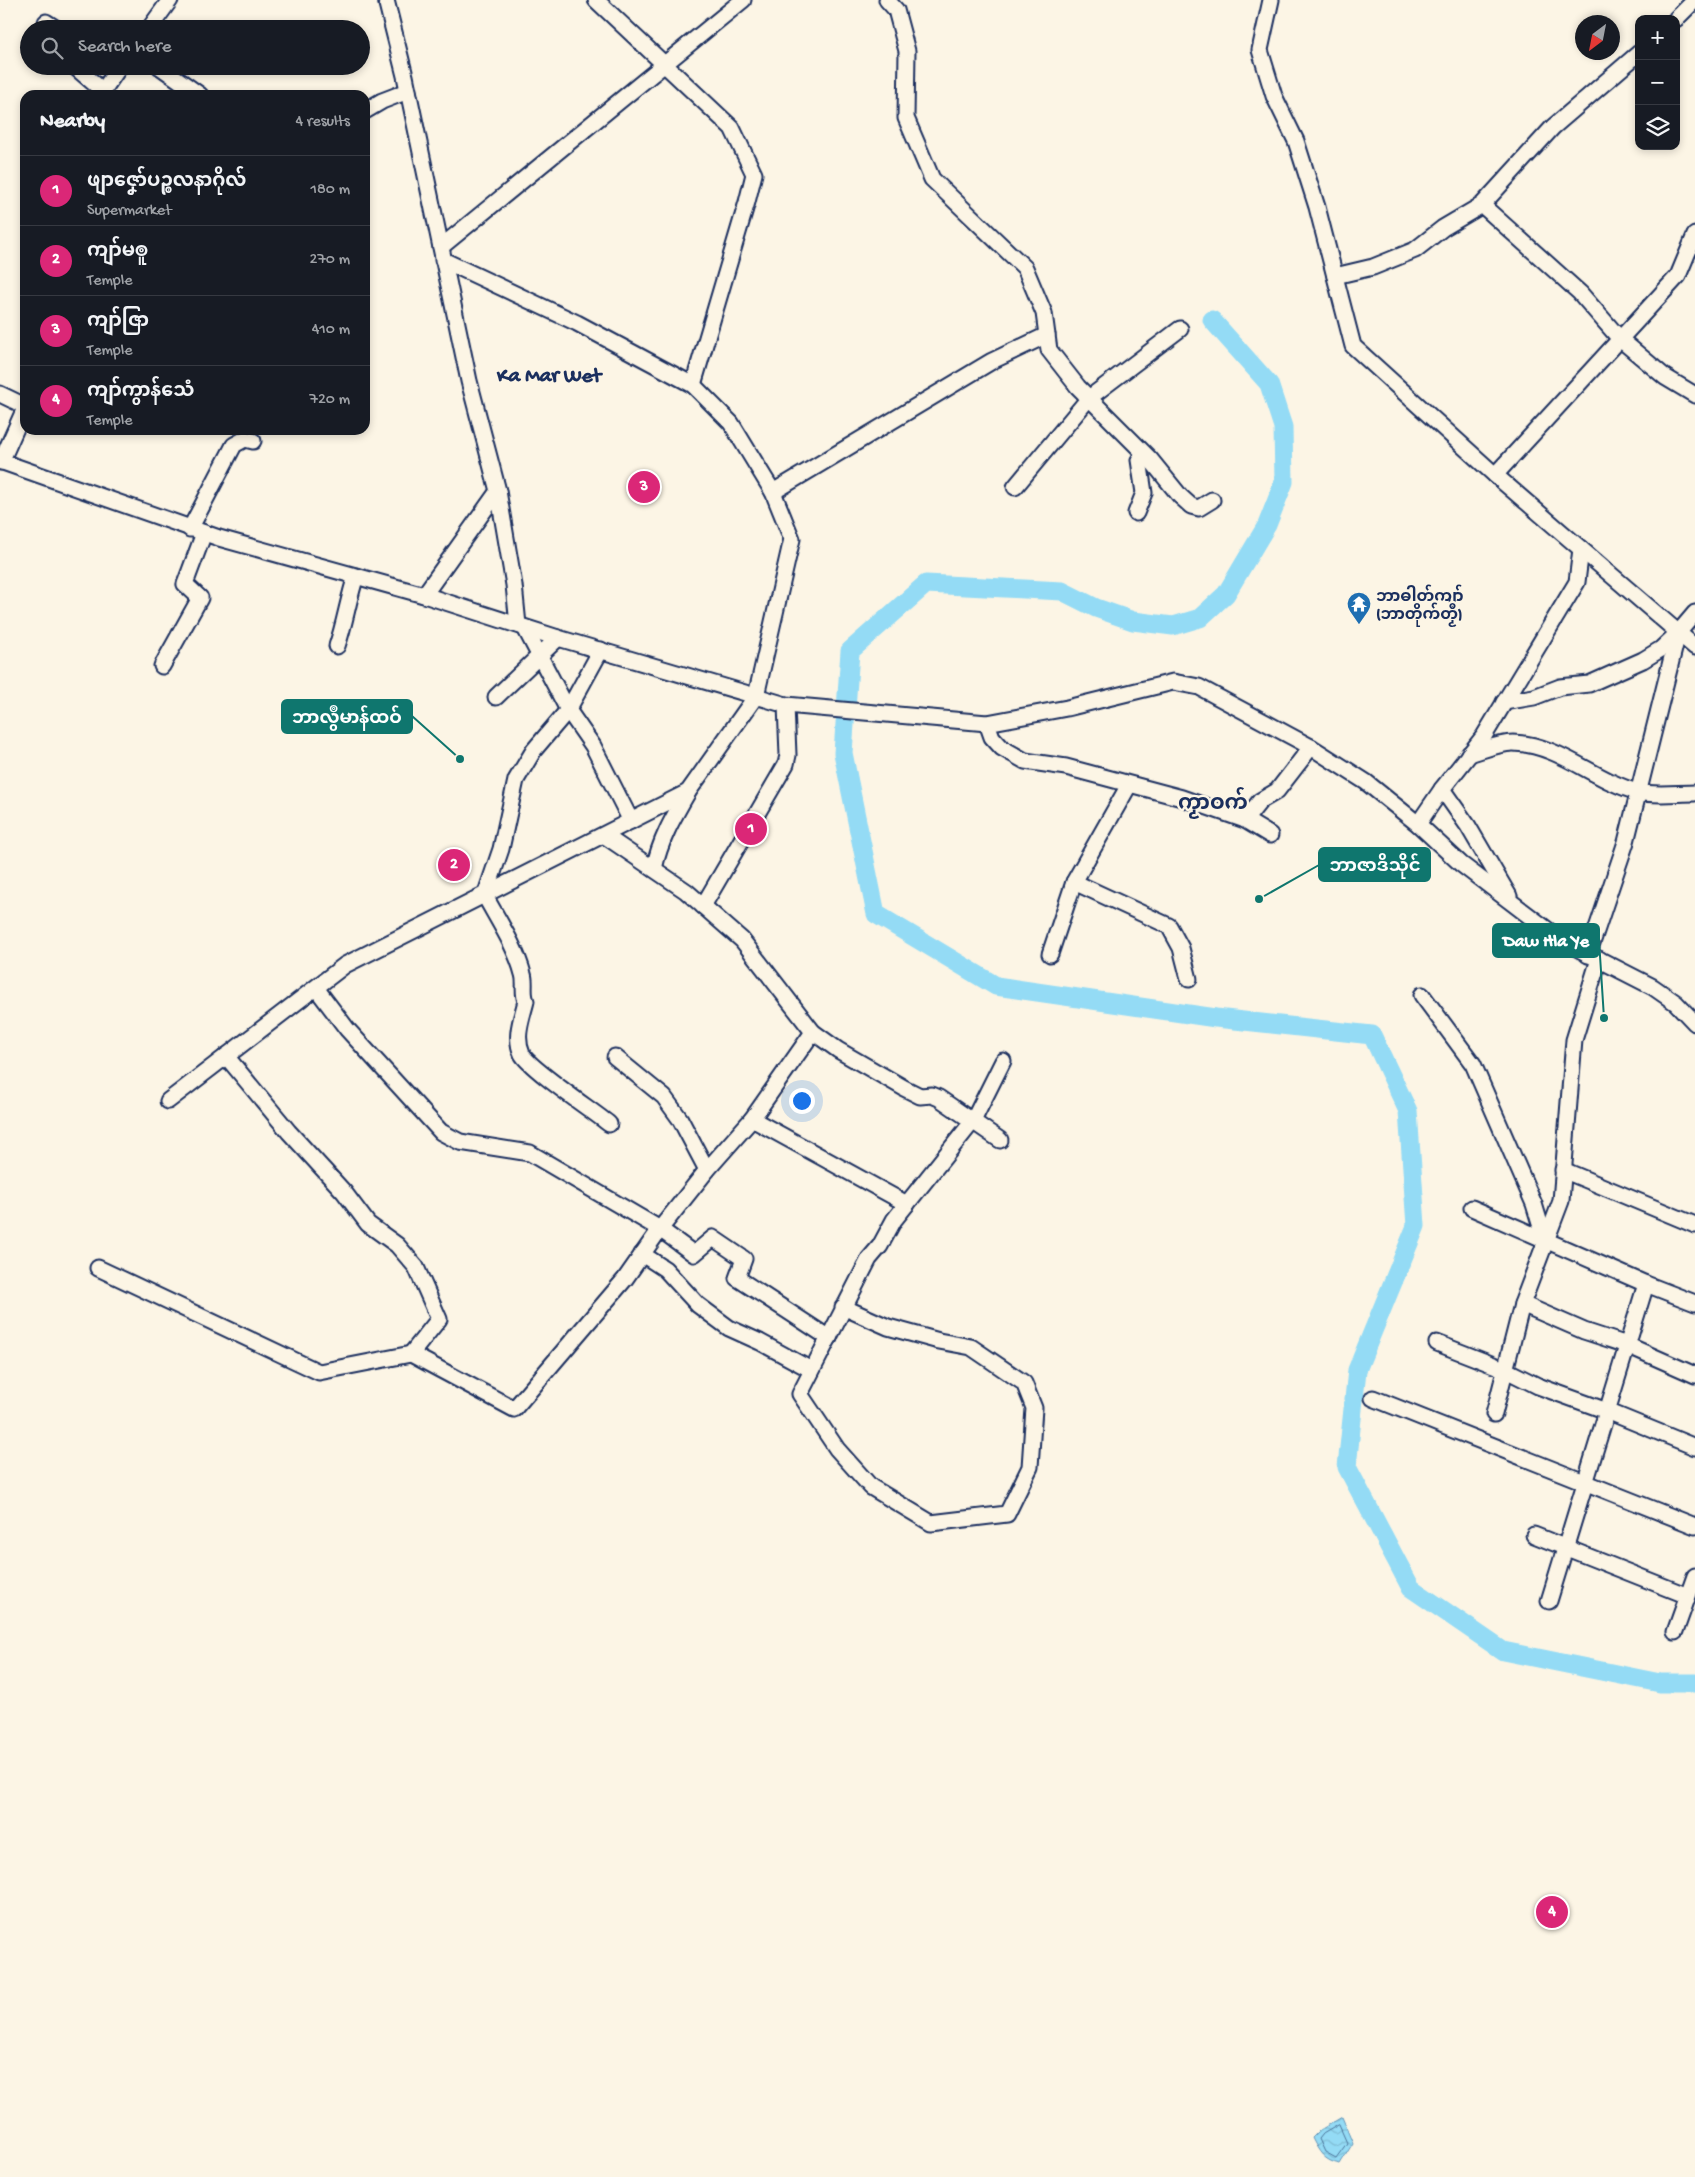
<!DOCTYPE html>
<html lang="en">
<head>
<meta charset="utf-8">
<style>
	:root { --surface:#171b24; --page:#242831; --text:#f1f3f6; --muted:#9ea1a6; --line:#363941; --accent:#db2777 }
	body { margin:0; font-family:"Gochi Hand","Noto Sans Myanmar",sans-serif; background:var(--page); color:var(--text) }
	.controls { position:absolute; right:15px; top:15px; display:grid; overflow:hidden; border-radius:10px; box-shadow:0 2px 8px #0003 }
	.controls button { width:45px; height:45px; display:grid; place-items:center; padding:0; border:0; border-bottom:1px solid var(--line); background:var(--surface); color:var(--text); font:25px sans-serif }
	.compass { position:absolute; left:1575px; top:15px; width:45px; height:45px; border-radius:50%; background:var(--surface); box-shadow:0 2px 8px #0003; rotate:212deg }
	.you { position:absolute; left:801px; top:1100px; width:18px; height:18px; margin:-12px; border:4px solid #fff; border-radius:50%; background:#1a73e8; box-shadow:0 0 0 8px #1a73e833 }
	.badge { display:grid; place-items:center; width:32px; height:32px; border-radius:50%; background:var(--accent); color:#fff; font-size:16px; font-weight:700 }
	.pin { position:absolute; translate:-50% -50%; border:2px solid #fff; box-shadow:0 1px 5px #0006 }
	.list { margin:0; padding:0; list-style:none }
	h2 { display:flex; justify-content:space-between; align-items:center; height:65px; margin:0; padding:0 20px; font-size:21px }
	h2 small { font-size:16px; font-weight:400; color:var(--muted) }
	.list li { display:grid; grid-template-columns:32px 1fr auto; gap:15px; align-items:center; box-sizing:border-box; height:70px; padding:0 20px; border-top:1px solid var(--line) }
	.list b { display:block; font-size:19px; white-space:nowrap }
	.list p { margin:0; font-size:16px; white-space:nowrap; color:var(--muted) }
	.list em { font-size:16px; font-style:normal; color:var(--muted) }
	.icon { flex:none; width:28px; height:28px; fill:none; stroke:currentColor; stroke-width:2; stroke-linecap:round; stroke-linejoin:round }
	.map { position:relative; flex:none; width:1695px; height:2177px; overflow:hidden }
	.search { position:absolute; background:var(--surface); box-shadow:0 2px 8px #0003; left:20px; top:20px; width:350px; height:55px; display:flex; align-items:center; gap:12px; box-sizing:border-box; padding:0 18px; border-radius:28px; color:var(--muted); font-size:19px }
	.panel { position:absolute; background:var(--surface); box-shadow:0 2px 8px #0003; left:20px; top:90px; width:350px; height:345px; border-radius:15px }
	.map>svg:first-child { display:block }
</style>
</head>
<body>
<div class="map">
<svg width="1695" height="2177" viewBox="0 0 1695 2177">
	<defs>
		<pattern id="water-waves" width="16" height="10" patternUnits="userSpaceOnUse" patternTransform="scale(1.25)"><rect width="16" height="10" fill="#94dbf5"/><path d="M0 5q4-4 8 0t8 0" fill="none" stroke="#7fbcd4"/></pattern>
	</defs>
	<rect width="100%" height="100%" fill="#fcf5e5"/>
	<filter id="ink" filterUnits="userSpaceOnUse"><feTurbulence type="fractalNoise" baseFrequency=".02" numOctaves="2"/><feDisplacementMap in="SourceGraphic" scale="10" xChannelSelector="R" yChannelSelector="G"/><feConvolveMatrix kernelMatrix="1 2 1 2 8 2 1 2 1" color-interpolation-filters="sRGB"/></filter>
	<g filter="url(#ink)">
		<path fill="url(#water-waves)" stroke="#6496b9" d="M1342,2117L1353,2143L1340,2164C1324,2161 1319,2152 1312,2138L1320,2130Z"/>
		<g fill="none" stroke-linecap="round" stroke-linejoin="round">
			<path stroke="#4b749a" stroke-width="1" d="M1339,2125L1347,2143L1336,2158L1325,2152L1319,2139L1323,2134Z"/>
			<path stroke="#94dbf5" stroke-width="19" d="M1212,320L1269,384L1283,427L1284,482L1267,525L1226,594L1200,618L1173,626L1133,621L1096,608L1062,591L926,584L850,651L843,753L876,914L996,986L1216,1018L1372,1035L1408,1111L1416,1226L1357,1370L1347,1467L1411,1588L1503,1651L1660,1683H1695"/>
			<defs>
				<g id="minor">
					<path d="M386,0L405,76L469,381L498,491L514,585L518,625"/>
					<path d="M596,0L732,128L754,174L747,202L693,385"/>
					<path d="M887,0L896,10L907,51L906,118L932,179L1025,268L1044,313L1049,350L1078,387L1150,459L1180,496L1191,506L1199,508L1212,500"/>
					<path d="M1271,0L1260,50L1274,96L1296,141L1317,207L1353,346L1495,475L1695,647"/>
					<path d="M1676,19L1695,0"/>
					<path d="M46,22L57,29"/>
					<path d="M149,29L170,0"/>
					<path d="M74,66L103,91"/>
					<path d="M159,66L200,95"/>
					<path d="M100,95L120,66"/>
					<path d="M365,111L382,101L408,91"/>
					<path d="M1482,205L1580,293L1620,339L1665,377L1695,395"/>
					<path d="M441,247L743,0"/>
					<path d="M1335,276L1373,267L1415,250L1443,228L1482,205L1553,127L1639,53"/>
					<path d="M0,394L25,406"/>
					<path d="M0,461L219,538L424,595L558,638L786,705L987,723L1067,708L1173,682L1199,687L1311,747L1366,782L1418,824L1461,864L1561,940L1653,987L1676,1003L1695,1023"/>
					<path d="M1,462L25,408"/>
					<path d="M1495,475L1678,276L1695,235"/>
					<path d="M1015,487L1089,398L1180,329"/>
					<path d="M773,492L992,361L1047,335"/>
					<path d="M1136,513L1144,493L1139,460L1144,454"/>
					<path d="M190,529L234,445L245,439L253,441"/>
					<path d="M424,595L498,491"/>
					<path d="M525,628L568,710L593,746L631,821"/>
					<path d="M337,646C345,623 348,600 356,576"/>
					<path d="M601,650L568,710L534,750L516,780L501,849L485,896C498,920 516,947 523,974C526,983 522,992 526,1001C522,1018 514,1036 522,1054C529,1068 593,1111 609,1124"/>
					<path d="M162,666L200,598L185,584L204,533"/>
					<path d="M496,697L558,638"/>
					<path d="M1504,702L1534,697L1560,687L1589,684L1643,660L1661,649L1678,633"/>
					<path d="M987,723L992,737L1002,748L1025,761L1066,767L1182,798L1245,820L1270,835"/>
					<path d="M1469,754C1483,750 1499,743 1513,743C1559,744 1595,781 1638,792C1653,796 1678,793 1695,793"/>
					<path d="M1442,789L1468,826L1509,896"/>
					<path d="M1245,820L1260,801L1277,791L1311,747"/>
					<path d="M1418,824L1442,789L1484,736L1577,582L1581,549"/>
					<path d="M605,836L686,891L742,940L813,1032L752,1119L907,1204"/>
					<path d="M654,869C660,840 673,818 688,792"/>
					<path d="M1074,882L1169,926L1181,948L1189,979"/>
					<path d="M703,906L786,764L788,755L786,705"/>
					<path d="M1050,954L1074,882L1129,785"/>
					<path d="M1588,955L1626,842L1678,633L1695,613"/>
					<path d="M1599,959L1574,1040L1561,1201L1522,1304L1584,1331L1627,1345L1695,1375"/>
					<path d="M316,988L347,1029L441,1132L460,1142L530,1153L660,1229L694,1254L713,1238L744,1259L737,1278L829,1338"/>
					<path d="M1422,995L1473,1064L1534,1204L1545,1240"/>
					<path d="M813,1032L838,1050L904,1088L920,1096L932,1095L939,1098L1000,1140"/>
					<path d="M226,1056L289,1132L344,1192L368,1224L397,1245L416,1267L439,1319L411,1354L514,1409L625,1279L660,1229L707,1170L752,1119"/>
					<path d="M615,1057L664,1097L680,1119L707,1170"/>
					<path d="M168,1101L345,965L688,792L756,696L792,539L773,492L731,423L693,385L577,323L443,260"/>
					<path d="M1563,1170L1695,1225"/>
					<path d="M1472,1208L1646,1284L1695,1303"/>
					<path d="M642,1254L665,1269L698,1305L729,1328L760,1342L806,1367"/>
					<path d="M98,1268L319,1372L411,1354"/>
					<path d="M843,1307L888,1327L939,1341L971,1347L1024,1383L1034,1408L1030,1467L1007,1514L931,1523L871,1487L837,1449L800,1394L869,1259L880,1246L894,1220L973,1121L1003,1061"/>
					<path d="M1437,1343L1504,1369L1538,1386L1607,1411L1695,1447"/>
					<path d="M1373,1398L1695,1526"/>
					<path d="M1494,1414L1522,1304"/>
					<path d="M1534,1535L1688,1596"/>
					<path d="M1549,1601L1646,1284"/>
					<path d="M1675,1632L1695,1576"/>
				</g>
			</defs>
			<use href="#minor" stroke="#1b2f5e" stroke-width="19"/>
			<use href="#minor" stroke="#fcf5e5" stroke-width="15"/>
		</g>
	</g>
	<defs>
		<symbol id="temple-pin" viewBox="-11 -11 22 30"><path d="M0 17L-7.5 6A9.5 9.5 0 1 1 7.5 6Z" fill="#1f6fb2" stroke="#fcf5e5"/><path d="M0-6L5-2H3V0L6.5 2.5H4V6H1.5V3h-3V6H-4V2.5H-6.5L-3 0V-2H-5Z" fill="#fff"/></symbol>
	</defs>
	<g fill-rule="evenodd">
		<use href="#temple-pin" x="1345" y="590" width="28" height="38"/>
	</g>
	<g text-anchor="middle" stroke-width="4.5" stroke-linejoin="round" paint-order="stroke">
		<g font-size="16" font-weight="bold" fill="#1b2f5e" stroke="#fcf5e5" text-anchor="start">
			<text x="1376" y="601">ဘာဓါတ်ကျာ်<tspan x="1376" dy="18">(ဘာတိုက်တၟိ)</tspan></text>
		</g>
		<g font-size="21" font-weight="bold" fill="#1b2f5e" stroke="#fcf5e5">
			<text x="549" y="381">Ka Mar Wet</text>
			<text x="1213" y="809">ကၟာဝက်</text>
		</g>
	</g>
	<path fill="none" stroke="#0f766e" stroke-width="2" d="M460 759L412 716M1259 899L1319 865M1604 1018L1599 940"/>
	<g fill="#0f766e" stroke="#fcf5e5" stroke-width="2">
		<circle cx="460" cy="759" r="5"/>
		<circle cx="1259" cy="899" r="5"/>
		<circle cx="1604" cy="1018" r="5"/>
	</g>
	<g fill="#0f766e" stroke="#0f766e" stroke-width="2">
		<rect x="282" y="700" width="130" height="33" rx="5"/>
		<rect x="1319" y="848" width="111" height="33" rx="5"/>
		<rect x="1493" y="924" width="106" height="33" rx="5"/>
	</g>
	<g font-size="18" text-anchor="middle" font-weight="bold" fill="#fff">
		<text x="347" y="723">ဘာလွဳမာန်ထဝ်</text>
		<text x="1375" y="871">ဘာဇာဒိသိုင်</text>
		<text x="1546" y="946">Daw Hla Ye</text>
	</g>
</svg>
<div class="controls">
<button>+</button>
<button>−</button>
<button><svg class="icon" aria-label="layers" viewBox="0 0 24 24"><path d="M12 4l9 5-9 5-9-5zM3 14l9 5 9-5"/></svg></button>
</div>
<svg class="compass" viewBox="-18 -18 36 36"><path d="M0-13l5 13h-10z" fill="#e53935"/><path d="M0 13l5-13h-10z" fill="#9ea1a6"/></svg>
<div class="you"></div>
<div class="pin badge" style="left:751px;top:829px">1</div>
<div class="pin badge" style="left:454px;top:865px">2</div>
<div class="pin badge" style="left:644px;top:487px">3</div>
<div class="pin badge" style="left:1552px;top:1912px">4</div>
<div class="search"><svg class="icon" aria-label="search" viewBox="0 0 24 24"><circle cx="10" cy="10" r="6"/><path d="M15 15l6 6"/></svg>Search here</div>
<section class="panel">
<h2>Nearby<small>4 results</small></h2>
<ul class="list">
<li><span class="badge">1</span><div><b>ဖျာဇၞော်ပဉ္စလနာဂိုလ်</b><p>Supermarket</p></div><em>180 m</em></li>
<li><span class="badge">2</span><div><b>ကျာ်မၜူ</b><p>Temple</p></div><em>270 m</em></li>
<li><span class="badge">3</span><div><b>ကျာ်ဇြာ</b><p>Temple</p></div><em>410 m</em></li>
<li><span class="badge">4</span><div><b>ကျာ်ကွာန်သေံ</b><p>Temple</p></div><em>720 m</em></li>
</ul>
</section>
</div>
</body>
</html>
